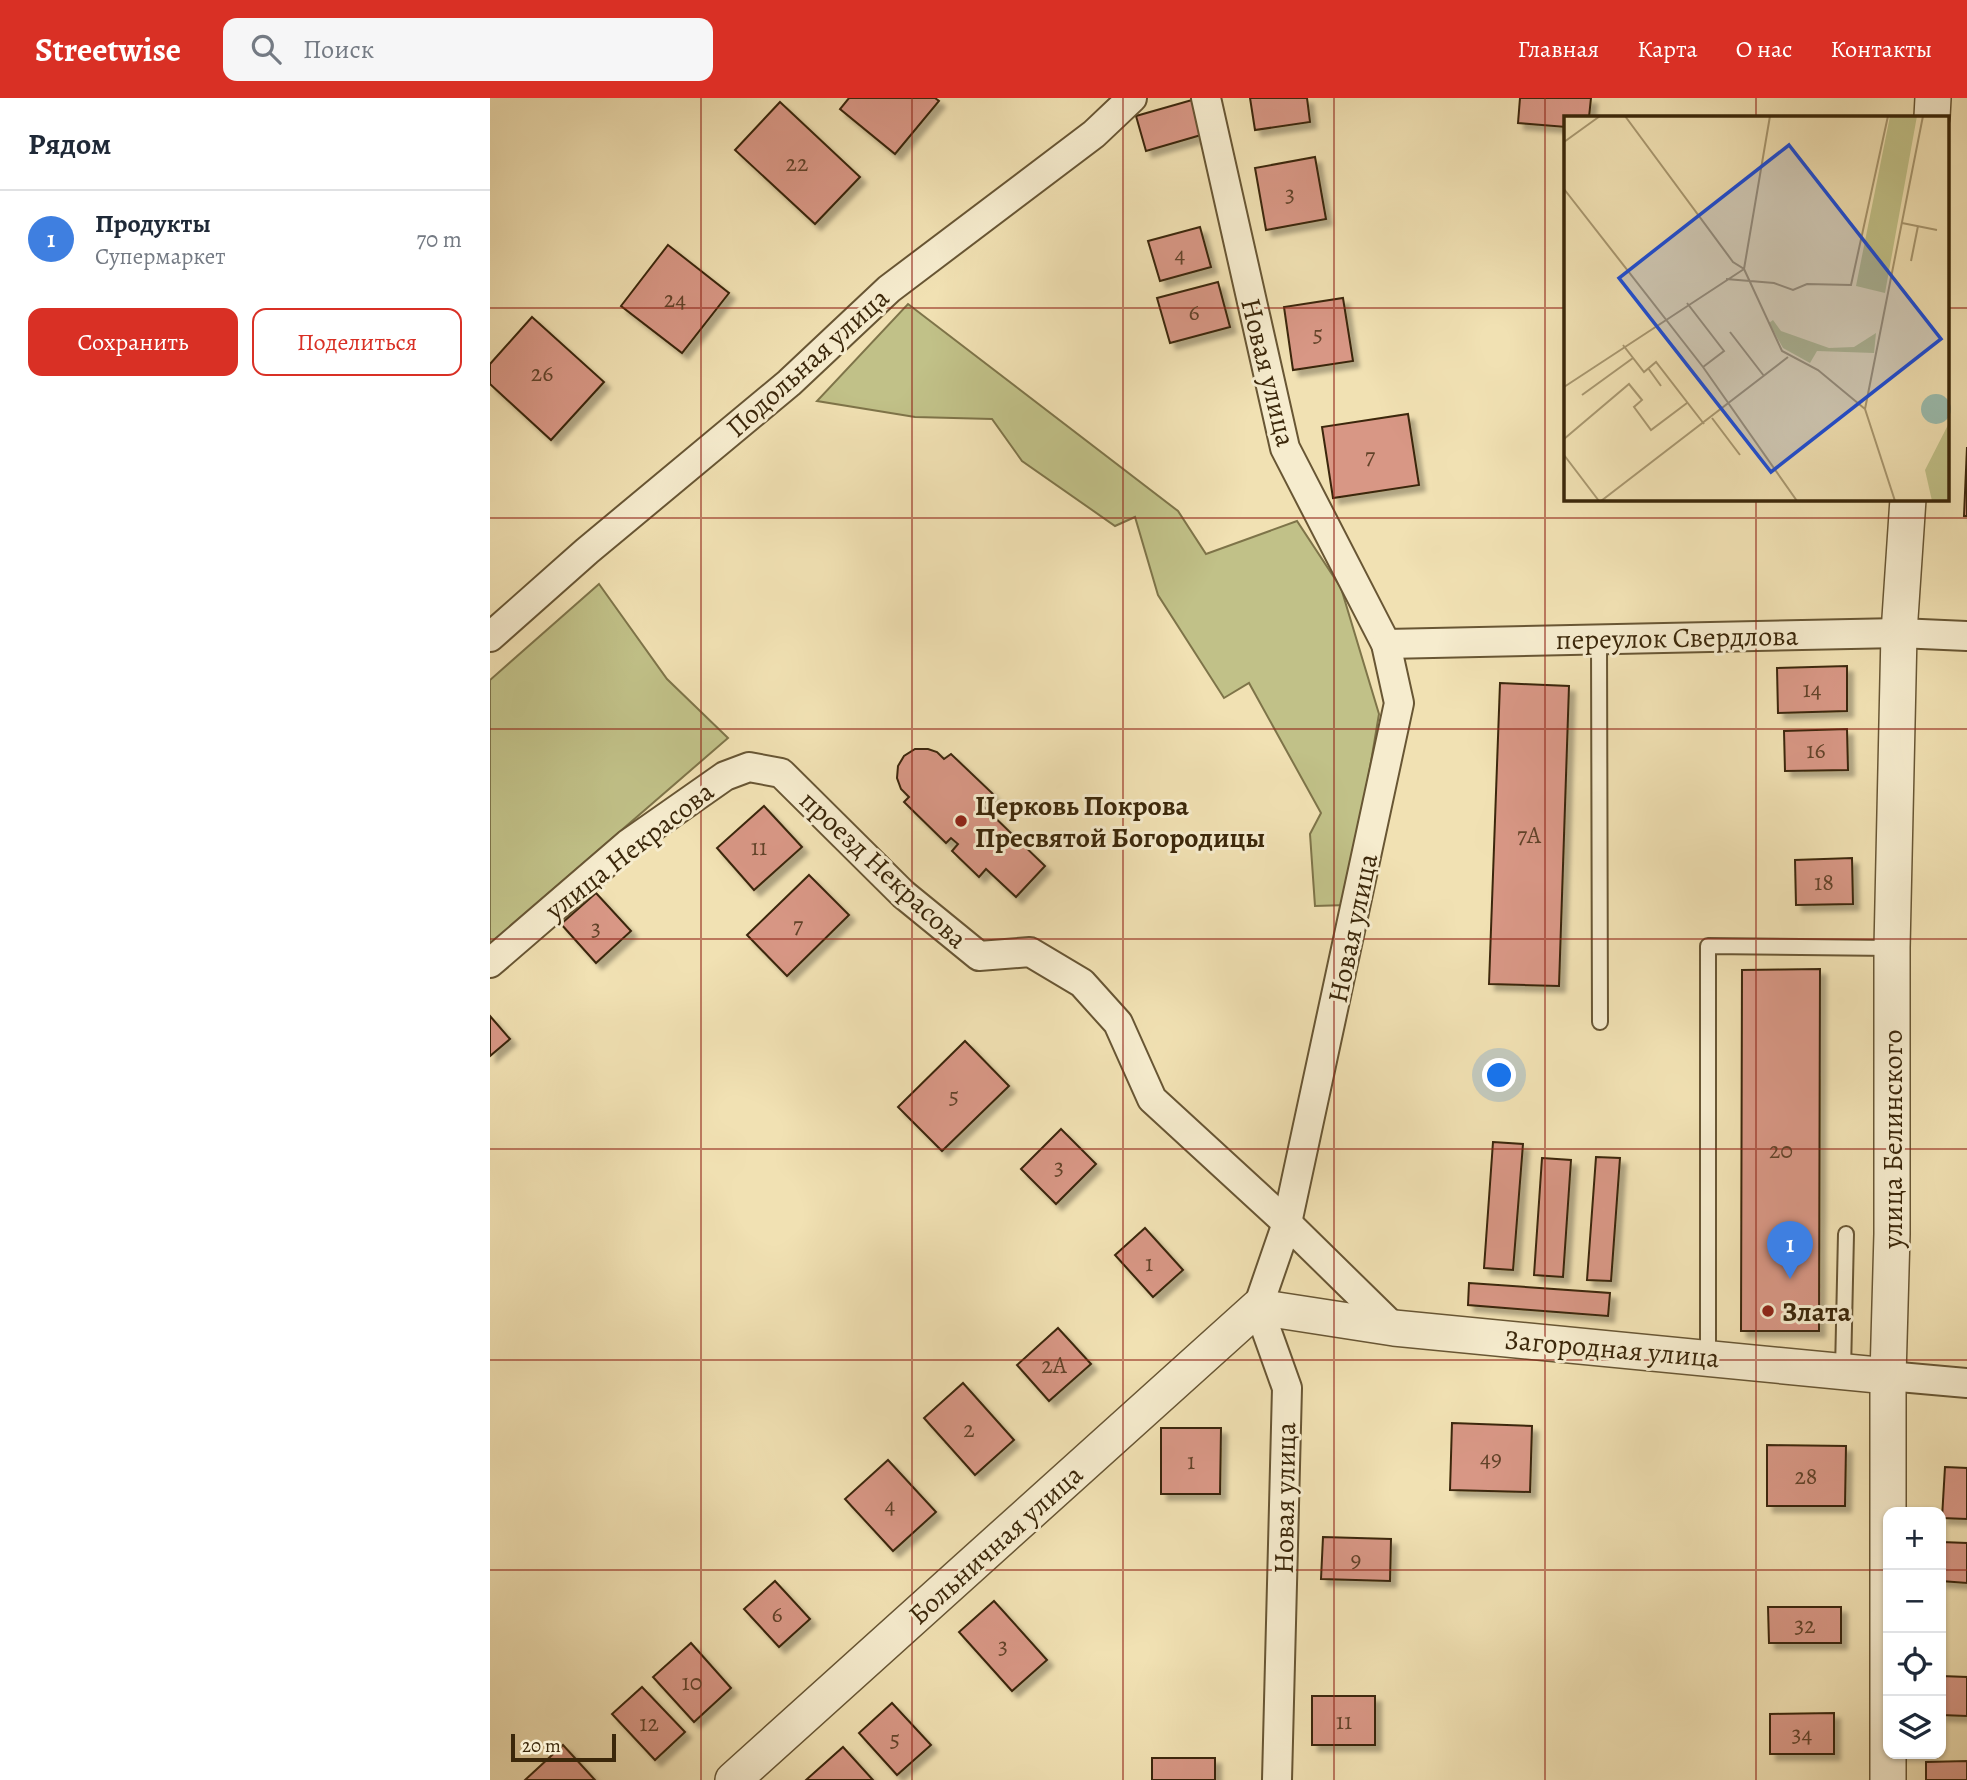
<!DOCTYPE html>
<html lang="ru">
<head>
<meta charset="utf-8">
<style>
	:root { --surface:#fff; --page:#f6f6f7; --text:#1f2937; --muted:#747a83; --line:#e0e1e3; --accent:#d93025 }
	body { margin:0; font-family:Alegreya,serif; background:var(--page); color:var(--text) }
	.controls { position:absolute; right:21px; bottom:21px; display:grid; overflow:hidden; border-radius:14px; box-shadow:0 2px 5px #0004 }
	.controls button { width:63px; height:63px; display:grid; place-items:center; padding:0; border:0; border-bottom:2px solid var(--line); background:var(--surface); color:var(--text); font:35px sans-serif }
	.scale { position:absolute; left:21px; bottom:18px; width:105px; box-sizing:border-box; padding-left:7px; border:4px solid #3b270a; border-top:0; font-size:19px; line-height:24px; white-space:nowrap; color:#3b270a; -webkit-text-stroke:5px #f6ecce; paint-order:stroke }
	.you { position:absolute; left:1010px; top:978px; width:24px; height:24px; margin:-18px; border:5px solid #fff; border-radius:50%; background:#1a73e8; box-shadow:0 0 0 10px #1a73e833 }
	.badge { display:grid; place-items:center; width:46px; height:46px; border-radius:50%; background:var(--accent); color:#fff; font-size:23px; font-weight:700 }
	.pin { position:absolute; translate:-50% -58px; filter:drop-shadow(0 2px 4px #0008) }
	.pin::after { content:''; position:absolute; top:37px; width:24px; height:21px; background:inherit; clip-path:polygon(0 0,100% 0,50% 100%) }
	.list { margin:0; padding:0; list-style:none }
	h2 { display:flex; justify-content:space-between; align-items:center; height:91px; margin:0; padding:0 28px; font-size:30px }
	h2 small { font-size:23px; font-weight:400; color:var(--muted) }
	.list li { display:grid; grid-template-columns:46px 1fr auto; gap:21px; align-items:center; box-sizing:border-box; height:98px; padding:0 28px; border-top:2px solid var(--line) }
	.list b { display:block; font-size:26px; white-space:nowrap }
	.list p { margin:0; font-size:23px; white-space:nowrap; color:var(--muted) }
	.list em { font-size:23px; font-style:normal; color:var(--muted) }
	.actions { display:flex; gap:14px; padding:21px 28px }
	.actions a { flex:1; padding:16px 0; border:2px solid var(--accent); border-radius:14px; text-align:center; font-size:24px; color:var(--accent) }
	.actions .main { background:var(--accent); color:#fff }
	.icon { flex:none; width:38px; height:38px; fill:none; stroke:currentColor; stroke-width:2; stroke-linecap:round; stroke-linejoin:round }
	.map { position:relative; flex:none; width:1477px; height:1682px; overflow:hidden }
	header { display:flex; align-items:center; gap:42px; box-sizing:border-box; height:98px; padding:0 35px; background:var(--accent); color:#fff }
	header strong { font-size:33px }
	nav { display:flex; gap:38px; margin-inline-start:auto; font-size:24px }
	.search { width:490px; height:63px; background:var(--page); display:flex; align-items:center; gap:18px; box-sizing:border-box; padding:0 24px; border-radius:14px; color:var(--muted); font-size:26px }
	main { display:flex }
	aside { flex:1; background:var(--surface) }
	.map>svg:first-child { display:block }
</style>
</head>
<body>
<header>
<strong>Streetwise</strong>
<div class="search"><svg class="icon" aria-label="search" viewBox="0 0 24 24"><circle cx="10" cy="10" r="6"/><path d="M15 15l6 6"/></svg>Поиск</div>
<nav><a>Главная</a><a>Карта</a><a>О нас</a><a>Контакты</a></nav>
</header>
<main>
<aside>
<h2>Рядом<small></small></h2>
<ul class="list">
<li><span class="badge" style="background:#3f7fe0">1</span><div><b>Продукты</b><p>Супермаркет</p></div><em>70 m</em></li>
</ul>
<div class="actions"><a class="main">Сохранить</a><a>Поделиться</a></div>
</aside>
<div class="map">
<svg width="1477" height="1682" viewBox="0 0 1477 1682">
	<defs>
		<filter id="shadow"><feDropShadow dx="6" dy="6" stdDeviation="2" flood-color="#0004"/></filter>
	</defs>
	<rect width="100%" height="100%" fill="#f1e1b3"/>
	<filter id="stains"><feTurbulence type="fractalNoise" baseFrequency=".00286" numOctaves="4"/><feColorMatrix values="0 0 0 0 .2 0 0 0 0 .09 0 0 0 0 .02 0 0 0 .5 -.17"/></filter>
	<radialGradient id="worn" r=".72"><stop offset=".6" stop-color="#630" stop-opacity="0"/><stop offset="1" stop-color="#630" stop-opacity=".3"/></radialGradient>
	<g fill="#c1c188" stroke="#7e7449" stroke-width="2">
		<path d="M418,206L688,413L716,456L807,423L851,490L889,616L857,807L825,808L820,736L831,715L759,585L734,600L668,497L645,419L625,428L532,363L502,321L425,319L327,303Z"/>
		<path d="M109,486L177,581L238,640L0,846V582Z"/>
	</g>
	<g fill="#d89785" stroke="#3b270a" stroke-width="2" filter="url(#shadow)">
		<path d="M359,0H445L449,3L405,56L350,11Z"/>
		<path d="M760,0H817L820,24L765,32Z"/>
		<path d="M1030,0H1101L1099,19H1076V29L1028,25Z"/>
		<path d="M702,2L711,37L656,53L646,18Z"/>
		<path d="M290,4L370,79L325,126L245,52Z"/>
		<path d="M825,59L836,121L776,132L765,70Z"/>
		<path d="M710,129L721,169L670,183L658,143Z"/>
		<path d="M178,147L239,195L192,255L131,208Z"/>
		<path d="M728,184L740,229L680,245L667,200Z"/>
		<path d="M853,200L863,263L803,272L794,209Z"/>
		<path d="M42,219L114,284L61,342L0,286V266Z"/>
		<path d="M918,316L929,387L843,400L832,329Z"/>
		<path d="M1477,349V418H1474Z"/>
		<path d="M1357,568V613L1288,615L1287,570Z"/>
		<path d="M1010,585L1079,588L1069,888L999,886Z"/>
		<path d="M1357,631L1358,672L1295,673L1294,633Z"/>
		<path d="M425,651H438L447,654L454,661L461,656L503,696L492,707L555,768L526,799L496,771L489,779L462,753L468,746L461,740L456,745L414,704L419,699L411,691L407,680L408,668L414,658Z"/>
		<path d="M274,708L312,749L264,792L227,750Z"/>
		<path d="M1362,760L1363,806L1306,807L1305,762Z"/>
		<path d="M319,777L359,817L297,878L257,837Z"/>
		<path d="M106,795L141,833L106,865L71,826Z"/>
		<path d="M1330,871L1329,1233H1251L1252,872Z"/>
		<path d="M0,918L20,941L0,958Z"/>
		<path d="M475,943L519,988L452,1053L408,1009Z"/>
		<path d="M571,1031L606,1066L566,1106L531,1071Z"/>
		<path d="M1003,1044L1033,1046L1023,1172L994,1170Z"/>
		<path d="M1106,1059L1130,1060L1121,1183L1097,1182Z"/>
		<path d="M1052,1060L1081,1062L1073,1179L1044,1177Z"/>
		<path d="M655,1130L693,1172L663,1199L625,1157Z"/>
		<path d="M979,1185L1120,1195L1118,1218L978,1207Z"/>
		<path d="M568,1230L601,1266L559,1303L527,1267Z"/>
		<path d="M473,1285L524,1342L485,1377L434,1320Z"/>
		<path d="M962,1325L1042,1328L1040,1394L960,1392Z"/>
		<path d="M671,1330H731L730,1396H671Z"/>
		<path d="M1277,1347L1356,1348L1355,1408H1277Z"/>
		<path d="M398,1362L446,1414L403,1453L355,1401Z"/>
		<path d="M1455,1369L1477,1370V1421L1452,1420Z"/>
		<path d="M833,1439L901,1441L900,1483L831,1481Z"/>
		<path d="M1451,1444L1477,1445V1485L1451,1483Z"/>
		<path d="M285,1483L320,1521L289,1549L254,1511Z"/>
		<path d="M504,1503L557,1562L522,1593L469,1534Z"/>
		<path d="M1278,1509H1351V1545H1279Z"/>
		<path d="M201,1545L241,1590L204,1624L163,1579Z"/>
		<path d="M1451,1578L1477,1579V1618L1451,1617Z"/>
		<path d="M152,1589L195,1634L165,1662L122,1616Z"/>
		<rect x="822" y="1598" width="63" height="49"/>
		<path d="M402,1605L441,1647L407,1677L369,1635Z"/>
		<path d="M1344,1615V1656H1280V1616Z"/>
		<path d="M73,1647L105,1682H35Z"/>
		<path d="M353,1649L383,1682H316Z"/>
		<rect x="662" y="1660" width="63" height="22"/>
		<path d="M1477,1663V1682H1436V1664Z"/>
	</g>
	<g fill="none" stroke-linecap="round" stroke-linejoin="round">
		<defs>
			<g id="service">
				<path d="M1109,541L1110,924"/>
				<path d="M1218,1259V848L1402,850"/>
				<path d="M1353,1273L1356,1136"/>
			</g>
			<g id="minor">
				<path d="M716,0L795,350L896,546L909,605L797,1125L768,1209L797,1290L787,1682"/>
				<path d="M0,539L97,453L299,285L399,191L604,36L642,0"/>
				<path d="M896,546L1409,535L1477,538"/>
				<path d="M0,865L138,746L235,678L259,669L291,675L413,796L489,858L540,854L592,885L628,925L662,1001L797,1125L904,1230"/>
				<path d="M1398,1278L1477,1285"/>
			</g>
			<g id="tertiary">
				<path d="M1442,19L1443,0"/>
				<path d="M243,1682L768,1209L904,1230L1398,1278"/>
				<path d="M1398,1682V1278L1402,1136V850L1409,535L1418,401"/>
			</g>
		</defs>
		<use href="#service" stroke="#685634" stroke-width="18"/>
		<use href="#minor" stroke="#685634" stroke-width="32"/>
		<use href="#tertiary" stroke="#685634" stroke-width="38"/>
		<use href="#service" stroke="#f6ecce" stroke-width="14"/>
		<use href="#minor" stroke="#f6ecce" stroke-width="28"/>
		<use href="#tertiary" stroke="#f6ecce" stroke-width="35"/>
	</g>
	<path fill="none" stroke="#8f2418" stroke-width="2" stroke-opacity="0.55" d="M211,0V1682M422,0V1682M633,0V1682M844,0V1682M1055,0V1682M1266,0V19M0,210H1076M1458,210H1477M1266,401V1682M0,420H1477M0,631H1477M0,841H1477M0,1051H1477M0,1262H1477M0,1472H1398M1451,1472H1477"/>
	<g fill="#8f2418" stroke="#f6ecce" stroke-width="2.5">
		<circle cx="471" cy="723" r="7"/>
		<circle cx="1278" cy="1213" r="7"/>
	</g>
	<g text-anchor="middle" stroke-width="6" stroke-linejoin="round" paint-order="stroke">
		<g font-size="24" fill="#624329">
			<text x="307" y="73">22</text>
			<text x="800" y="104">3</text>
			<text x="690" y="164">4</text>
			<text x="185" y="209">24</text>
			<text x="704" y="222">6</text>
			<text x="828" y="244">5</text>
			<text x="52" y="283">26</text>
			<text x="880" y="366">7</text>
			<text x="1322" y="599">14</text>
			<text x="1326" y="660">16</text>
			<text x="1039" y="745">7А</text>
			<text x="269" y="757">11</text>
			<text x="1334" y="792">18</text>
			<text x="308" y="835">7</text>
			<text x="106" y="838">3</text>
			<text x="464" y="1006">5</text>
			<text x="1291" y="1060">20</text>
			<text x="569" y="1077">3</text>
			<text x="659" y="1173">1</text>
			<text x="564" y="1275">2А</text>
			<text x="479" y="1339">2</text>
			<text x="1001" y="1368">49</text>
			<text x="701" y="1371">1</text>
			<text x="1316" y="1386">28</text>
			<text x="400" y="1415">4</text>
			<text x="866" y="1469">9</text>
			<text x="287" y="1524">6</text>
			<text x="1315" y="1535">32</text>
			<text x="513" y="1556">3</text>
			<text x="202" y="1592">10</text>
			<text x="854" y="1631">11</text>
			<text x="159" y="1633">12</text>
			<text x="1312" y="1644">34</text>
			<text x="405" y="1649">5</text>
		</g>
		<g font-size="28" fill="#3b270a" stroke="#f6ecce">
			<text transform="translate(317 264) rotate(-42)" y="10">Подольная улица</text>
			<text transform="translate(779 274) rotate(76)" y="10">Новая улица</text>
			<text transform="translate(1187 539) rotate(-1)" y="10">переулок Свердлова</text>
			<text transform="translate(139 752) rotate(-38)" y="10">улица Некрасова</text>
			<text transform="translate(394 771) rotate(43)" y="10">проезд Некрасова</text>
			<text transform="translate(862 830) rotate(-78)" y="10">Новая улица</text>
			<text transform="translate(1402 1041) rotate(-90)" y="10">улица Белинского</text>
			<text transform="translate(1122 1250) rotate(5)" y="10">Загородная улица</text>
			<text transform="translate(794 1400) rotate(-89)" y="10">Новая улица</text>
			<text transform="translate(505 1446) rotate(-42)" y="10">Больничная улица</text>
		</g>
		<g font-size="28" font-weight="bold" fill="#3b270a" stroke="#f6ecce" text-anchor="start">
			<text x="485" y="717">Церковь Покрова<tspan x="485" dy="32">Пресвятой Богородицы</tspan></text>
			<text x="1292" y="1223">Злата</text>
		</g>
	</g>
	<g transform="translate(1074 18)">
		<rect width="385" height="385" fill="#f1e1b3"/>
		<path d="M326,0H353L321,177L292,170ZM209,204L217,215L265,232L290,231L312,217L310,237L253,235L246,247L219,232L205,207ZM385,307V385H368L361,354Z" fill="#c1c188"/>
		<path d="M357 293a15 15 0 1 1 30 0a15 15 0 1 1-30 0Z" fill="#9bbdaf"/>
		<path fill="none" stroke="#a8976f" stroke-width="2" d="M61,0L169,146L180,153L218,235L254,254L301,293M0,26L36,0M0,73L139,251L233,385M338,107L373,114M347,145L354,110M180,153L206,0M162,163L210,167L229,174L243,168L287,169L324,0M123,187L160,235L139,251M166,216L200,260M59,229L80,256L92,246L140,308M84,252L97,270M0,271L180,153M18,279L69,242M148,302L176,339M0,323L65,268L78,284L70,291L87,314L123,287M0,339L35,385M37,385L224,241M331,385L301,293L359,0"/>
		<path fill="#1d4ed8" fill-opacity="0.15" stroke="#1d4ed8" stroke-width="3.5" d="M225,29L377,223L207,356L55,162Z"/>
		<rect width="385" height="385" fill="none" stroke="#3b270a" stroke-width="3.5"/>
	</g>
	<rect width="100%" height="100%" filter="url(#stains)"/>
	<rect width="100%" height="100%" fill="url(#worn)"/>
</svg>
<div class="controls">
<button>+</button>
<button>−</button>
<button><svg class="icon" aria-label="locate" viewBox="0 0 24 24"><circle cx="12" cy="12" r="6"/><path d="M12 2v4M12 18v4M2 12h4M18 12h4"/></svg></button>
<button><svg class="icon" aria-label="layers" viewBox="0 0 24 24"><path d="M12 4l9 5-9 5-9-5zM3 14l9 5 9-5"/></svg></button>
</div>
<div class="scale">20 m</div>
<div class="you"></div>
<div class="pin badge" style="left:1300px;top:1181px;background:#3f7fe0">1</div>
</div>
</main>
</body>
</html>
